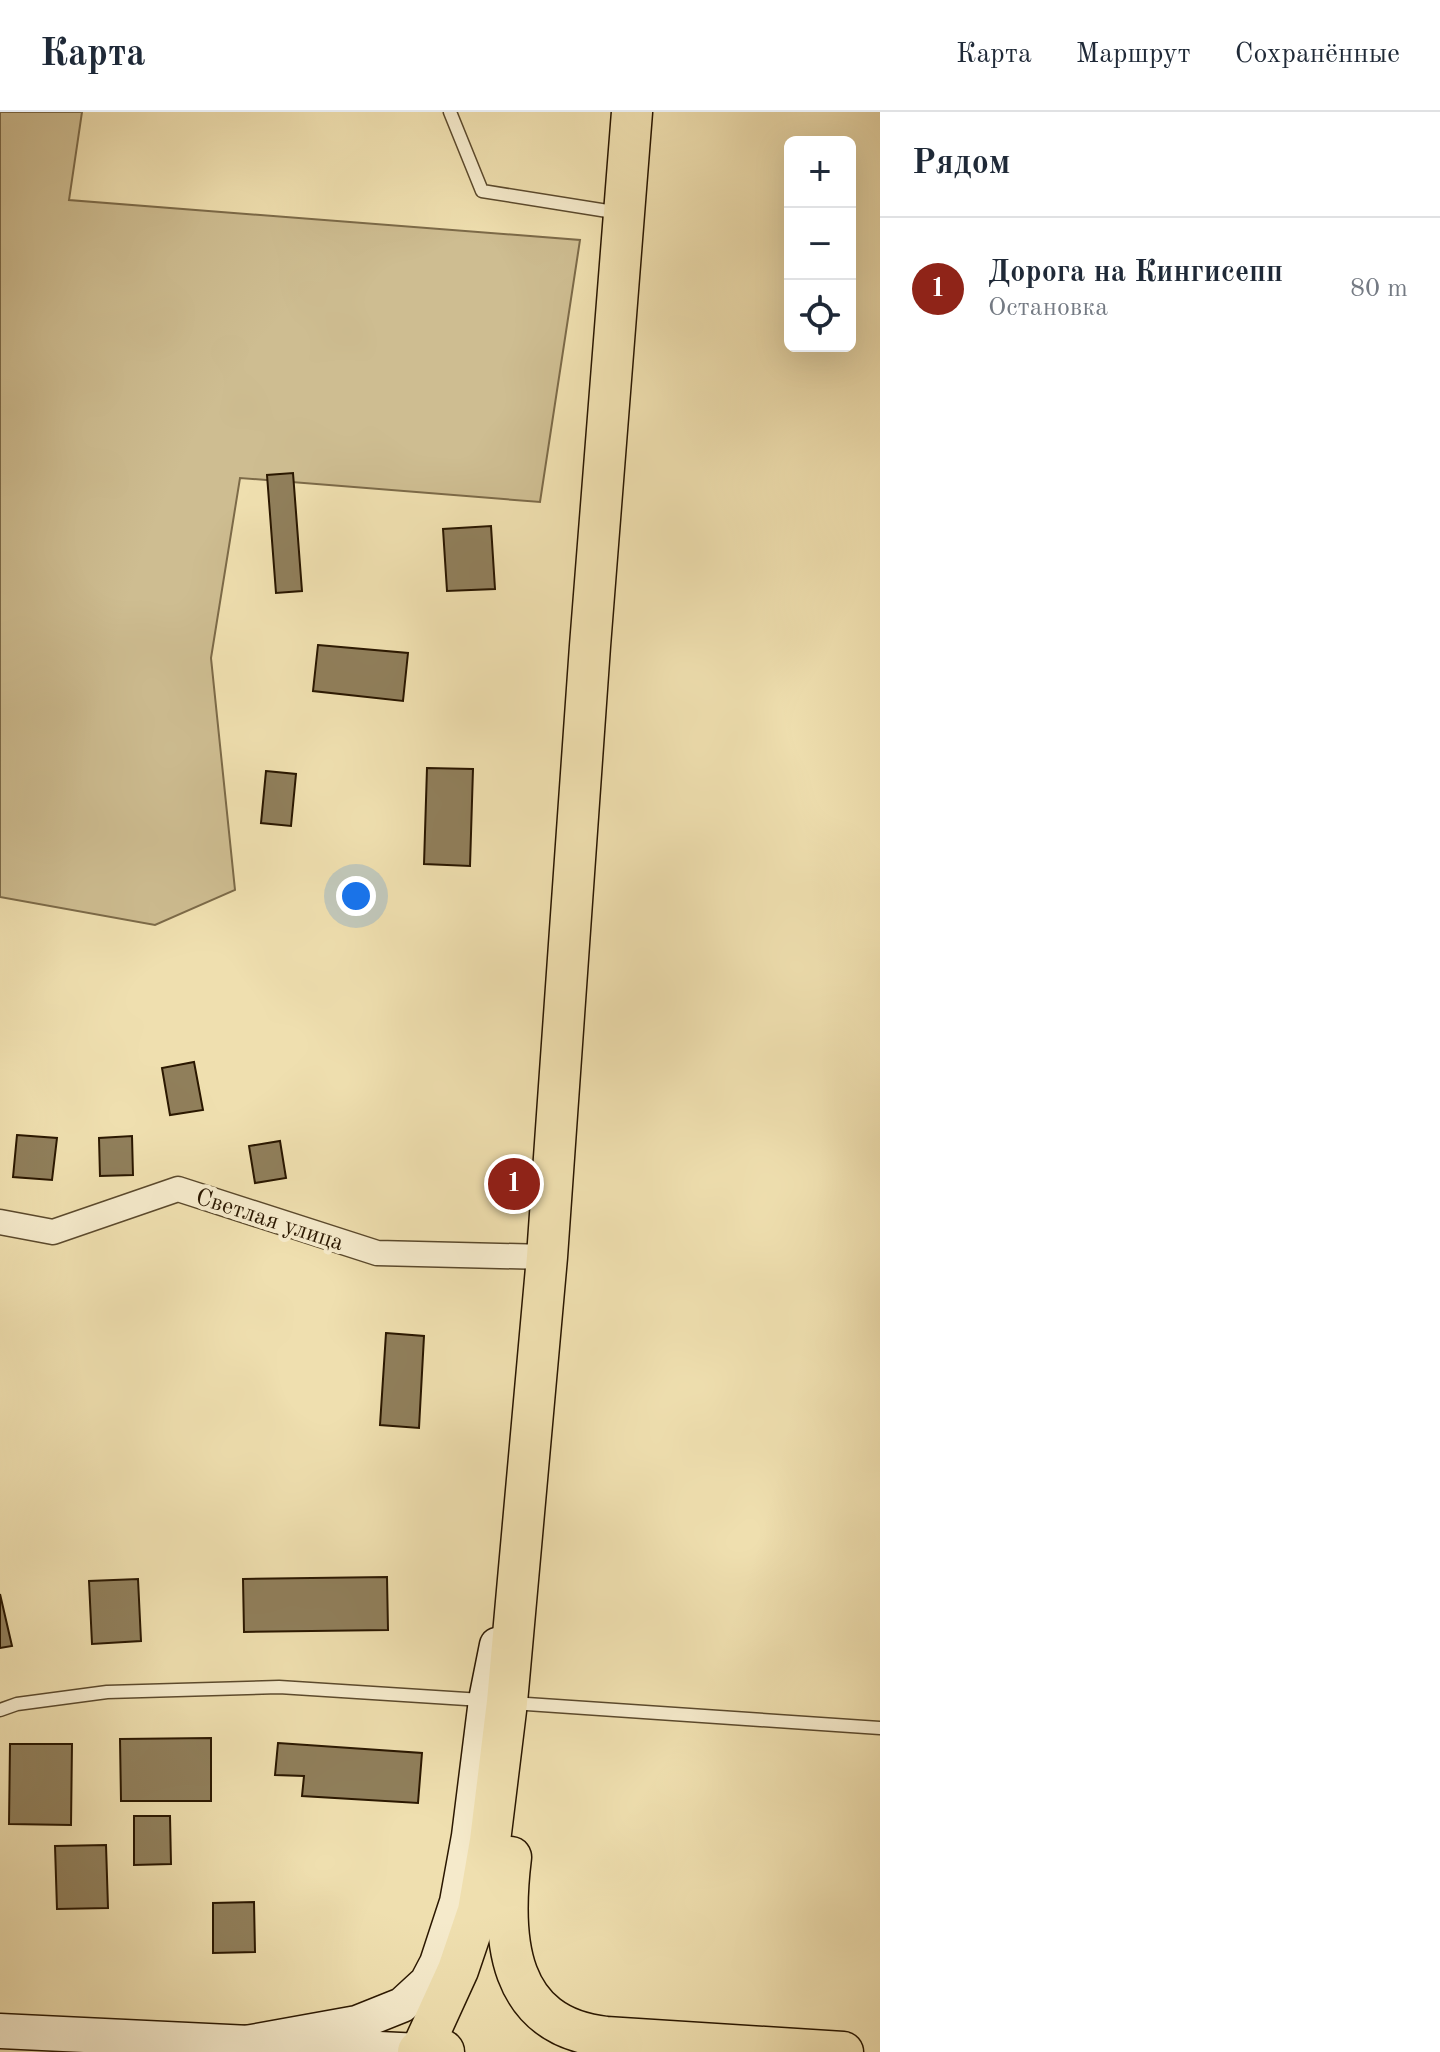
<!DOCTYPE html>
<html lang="ru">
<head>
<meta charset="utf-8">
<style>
	:root { --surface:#fff; --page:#f6f6f7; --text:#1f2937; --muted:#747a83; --line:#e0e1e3; --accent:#8f2418 }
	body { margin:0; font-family:"Old Standard TT",serif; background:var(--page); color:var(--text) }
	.controls { position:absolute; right:24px; top:24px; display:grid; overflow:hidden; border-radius:12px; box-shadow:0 8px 32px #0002 }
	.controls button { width:72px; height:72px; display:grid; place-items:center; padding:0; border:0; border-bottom:2px solid var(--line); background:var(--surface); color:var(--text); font:40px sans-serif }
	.you { position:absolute; left:356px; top:784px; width:28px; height:28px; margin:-20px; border:6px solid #fff; border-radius:50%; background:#1a73e8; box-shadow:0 0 0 12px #1a73e833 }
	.badge { display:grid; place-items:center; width:52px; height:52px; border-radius:50%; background:var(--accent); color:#fff; font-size:26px; font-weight:700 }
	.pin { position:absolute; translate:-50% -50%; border:4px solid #fff; box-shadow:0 2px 8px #0006 }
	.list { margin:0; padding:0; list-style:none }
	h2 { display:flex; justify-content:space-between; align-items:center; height:104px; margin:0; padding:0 32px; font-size:34px }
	h2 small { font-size:26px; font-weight:400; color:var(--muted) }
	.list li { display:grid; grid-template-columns:52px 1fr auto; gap:24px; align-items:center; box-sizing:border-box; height:144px; padding:0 32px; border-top:2px solid var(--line) }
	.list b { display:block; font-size:30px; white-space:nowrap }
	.list p { margin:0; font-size:26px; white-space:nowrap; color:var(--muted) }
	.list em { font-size:26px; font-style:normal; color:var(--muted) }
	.icon { flex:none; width:44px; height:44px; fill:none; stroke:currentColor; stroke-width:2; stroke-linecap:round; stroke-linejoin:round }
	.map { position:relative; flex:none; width:880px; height:1940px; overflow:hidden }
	header { display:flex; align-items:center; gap:48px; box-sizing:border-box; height:112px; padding:0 40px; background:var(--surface); border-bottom:2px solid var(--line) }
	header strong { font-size:38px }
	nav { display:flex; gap:44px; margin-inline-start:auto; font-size:28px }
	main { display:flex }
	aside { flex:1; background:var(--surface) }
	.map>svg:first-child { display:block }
</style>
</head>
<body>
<header>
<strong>Карта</strong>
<nav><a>Карта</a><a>Маршрут</a><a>Сохранённые</a></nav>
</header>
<main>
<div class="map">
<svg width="880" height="1940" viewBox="0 0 880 1940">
	<rect width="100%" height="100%" fill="#efdfaf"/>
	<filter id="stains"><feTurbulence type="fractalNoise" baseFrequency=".0025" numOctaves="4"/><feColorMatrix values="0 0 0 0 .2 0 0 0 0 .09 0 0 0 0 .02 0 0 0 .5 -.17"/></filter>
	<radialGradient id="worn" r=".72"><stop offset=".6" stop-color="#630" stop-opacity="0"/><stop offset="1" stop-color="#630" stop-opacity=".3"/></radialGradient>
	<path fill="#cebd91" stroke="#7c6a48" stroke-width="2" d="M0,0H82L69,88L580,128L540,390L240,366L211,546L235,778L155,813L0,785Z"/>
	<g fill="#907f5b" stroke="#2a1700" stroke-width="2">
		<path d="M293,361L302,479L276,481L267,363Z"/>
		<path d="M491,414L495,477L447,479L443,417Z"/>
		<path d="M318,533L408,541L403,589L313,579Z"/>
		<path d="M427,656L473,657L470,754L424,752Z"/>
		<path d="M266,659L296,662L291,714L261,711Z"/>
		<path d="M194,950L203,998L170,1003L162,956Z"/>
		<path d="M17,1023L57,1026L52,1068L13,1065Z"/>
		<path d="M132,1024L133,1063L100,1064L99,1026Z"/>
		<path d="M280,1029L286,1066L255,1071L249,1034Z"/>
		<path d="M386,1221L424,1224L419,1316L380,1313Z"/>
		<path d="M387,1465L388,1518L244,1520L243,1467Z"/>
		<path d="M138,1467L141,1529L92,1532L89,1469Z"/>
		<path d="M0,1482L12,1534L0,1536Z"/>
		<path d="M211,1626V1689H121L120,1627Z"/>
		<path d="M278,1631L422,1641L418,1691L302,1684L304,1664L275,1663Z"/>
		<path d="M10,1632H72L71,1713L9,1712Z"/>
		<path d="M134,1704H170L171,1752L134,1753Z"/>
		<path d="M106,1733L108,1796L57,1797L55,1734Z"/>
		<path d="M254,1790L255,1840L213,1841V1791Z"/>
	</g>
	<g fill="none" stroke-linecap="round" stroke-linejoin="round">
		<defs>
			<g id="lane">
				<path d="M450,0L482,79L620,101"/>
				<path d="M512,1591L880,1616"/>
				<path d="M0,1598L17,1592L107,1580L279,1575L482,1588"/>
			</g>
			<path id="street" d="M0,1110L53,1120L178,1077L377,1141L547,1145"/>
			<g id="secondary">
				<path d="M0,1919L421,1939"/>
				<path d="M246,1931L357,1911L402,1893L427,1870L437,1851L457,1790L469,1724L486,1588L497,1533"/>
			</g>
			<g id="primary">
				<path d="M511,1745C501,1826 506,1914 606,1925L843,1940"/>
				<path d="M421,1939L458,1858L478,1799L490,1729L507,1590L547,1145L590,534L632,0"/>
			</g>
			<path id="highway" d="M420,1940H442"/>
		</defs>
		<use href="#lane" stroke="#5b492c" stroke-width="15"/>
		<use href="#street" stroke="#5b492c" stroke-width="27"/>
		<use href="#secondary" stroke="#2a1700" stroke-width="37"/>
		<use href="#primary" stroke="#2a1700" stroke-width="43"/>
		<use href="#highway" stroke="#2a1700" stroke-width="47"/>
		<use href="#lane" stroke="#f5eacb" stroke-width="12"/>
		<use href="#street" stroke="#f5eacb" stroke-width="24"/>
		<use href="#secondary" stroke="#f5eacb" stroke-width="34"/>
		<use href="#primary" stroke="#efdfaf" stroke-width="40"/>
		<use href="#highway" stroke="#efdfaf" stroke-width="44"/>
	</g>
	<g text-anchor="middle" stroke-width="8" stroke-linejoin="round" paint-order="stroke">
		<g font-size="24" fill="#2a1700" stroke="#f5eacb">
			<text transform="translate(270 1107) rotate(18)" y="8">Светлая улица</text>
		</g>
	</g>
	<rect width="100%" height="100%" filter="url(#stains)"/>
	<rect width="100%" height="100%" fill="url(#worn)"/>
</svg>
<div class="controls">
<button>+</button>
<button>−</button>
<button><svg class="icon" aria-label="locate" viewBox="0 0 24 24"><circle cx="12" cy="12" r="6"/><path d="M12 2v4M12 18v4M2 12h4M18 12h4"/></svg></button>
</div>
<div class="you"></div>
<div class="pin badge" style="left:514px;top:1072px">1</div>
</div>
<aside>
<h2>Рядом<small></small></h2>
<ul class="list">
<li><span class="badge">1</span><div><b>Дорога на Кингисепп</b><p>Остановка</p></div><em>80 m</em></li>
</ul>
</aside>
</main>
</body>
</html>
